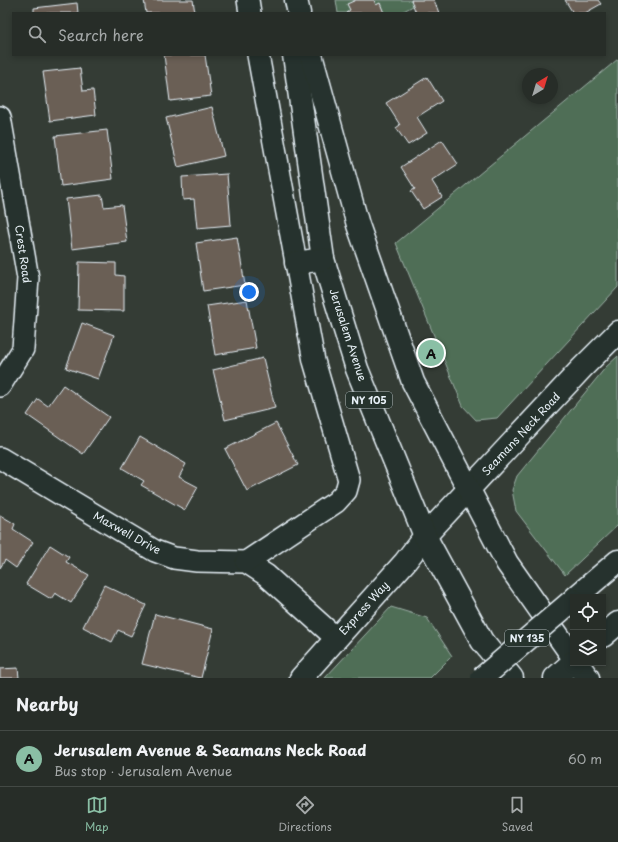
<!DOCTYPE html>
<html lang="en">
<head>
<meta charset="utf-8">
<style>
	:root { --surface:#272d28; --page:#333934; --text:#f1f3f6; --muted:#a4a8a8; --line:#434945; --accent:#8abfa5 }
	body { margin:0; font-family:"Playpen Sans",sans-serif; background:var(--page); color:var(--text) }
	.controls { position:absolute; right:12px; bottom:12px; display:grid; overflow:hidden; border-radius:0px; box-shadow:0 2px 6px #0003 }
	.controls button { width:36px; height:36px; display:grid; place-items:center; padding:0; border:0; border-bottom:1px solid var(--line); background:var(--surface); color:var(--text); font:20px sans-serif }
	.compass { position:absolute; left:522px; top:68px; width:36px; height:36px; border-radius:50%; background:var(--surface); box-shadow:0 2px 6px #0003; rotate:38deg }
	.you { position:absolute; left:249px; top:292px; width:14px; height:14px; margin:-10px; border:3px solid #fff; border-radius:50%; background:#1a73e8; box-shadow:0 0 0 6px #1a73e833 }
	.badge { display:grid; place-items:center; width:26px; height:26px; border-radius:50%; background:var(--accent); color:#111; font-size:13px; font-weight:700 }
	.pin { position:absolute; translate:-50% -50%; border:2px solid #fff; box-shadow:0 1px 4px #0006 }
	.list { margin:0; padding:0; list-style:none }
	h2 { display:flex; justify-content:space-between; align-items:center; height:52px; margin:0; padding:0 16px; font-size:17px }
	h2 small { font-size:13px; font-weight:400; color:var(--muted) }
	.list li { display:grid; grid-template-columns:26px 1fr auto; gap:12px; align-items:center; box-sizing:border-box; height:56px; padding:0 16px; border-top:1px solid var(--line) }
	.list b { display:block; font-size:15px; white-space:nowrap }
	.list p { margin:0; font-size:13px; white-space:nowrap; color:var(--muted) }
	.list em { font-size:13px; font-style:normal; color:var(--muted) }
	.icon { flex:none; width:22px; height:22px; fill:none; stroke:currentColor; stroke-width:2; stroke-linecap:round; stroke-linejoin:round }
	.map { position:relative; flex:none; width:618px; height:678px; overflow:hidden }
	.search { position:absolute; background:var(--surface); box-shadow:0 2px 6px #0003; left:12px; right:12px; top:12px; height:44px; display:flex; align-items:center; gap:10px; box-sizing:border-box; padding:0 14px; border-radius:0px; color:var(--muted); font-size:15px }
	.sheet { height:108px; background:var(--surface) }
	nav { display:flex; justify-content:space-around; align-items:center; box-sizing:border-box; height:56px; border-top:1px solid var(--line); background:var(--surface); font-size:11px; color:var(--muted) }
	nav a { display:grid; justify-items:center; gap:2px }
	nav .on { color:var(--accent) }
	.map>svg:first-child { display:block }
</style>
</head>
<body>
<div class="map">
<svg width="618" height="678" viewBox="0 0 618 678">
	<rect width="100%" height="100%" fill="#343c35"/>
	<filter id="ink" filterUnits="userSpaceOnUse"><feTurbulence type="fractalNoise" baseFrequency=".025" numOctaves="2"/><feDisplacementMap in="SourceGraphic" scale="8" xChannelSelector="R" yChannelSelector="G"/><feConvolveMatrix kernelMatrix="1 2 1 2 8 2 1 2 1" color-interpolation-filters="sRGB"/></filter>
	<g filter="url(#ink)">
		<g fill="#506e56" stroke="#9cb0a7">
			<path d="M336,0H424L400,13H338Z"/>
			<path d="M618,59V287L497,418L476,420L463,406L396,243Z"/>
			<path d="M618,356V525L565,575L516,511L512,490L517,476L606,367Z"/>
			<path d="M391,607L427,618L452,656L430,678H325Z"/>
		</g>
		<g fill="#6a5e55" stroke="#e8f1f8">
			<path d="M144,0H193L195,13H146Z"/>
			<path d="M356,0H374L376,5L380,3L384,13H346L350,10L347,4Z"/>
			<path d="M411,0H434L439,13H416Z"/>
			<path d="M565,0H598L601,4L585,13H573Z"/>
			<path d="M77,3L78,13H34V8Z"/>
			<path d="M164,55H205L211,96L170,101Z"/>
			<path d="M80,68L83,91L93,90L96,115L50,121L43,72Z"/>
			<path d="M427,77L442,101L417,117L427,133L408,145L396,128L400,125L386,103Z"/>
			<path d="M212,107L224,156L178,167L166,118Z"/>
			<path d="M107,130L113,179L61,186L55,136Z"/>
			<path d="M442,140L458,164L432,181L442,197L423,209L411,191L415,189L401,167Z"/>
			<path d="M227,174L231,225L197,228L194,199L183,200L182,177Z"/>
			<path d="M102,195L104,207L122,205L127,242L72,249L66,199Z"/>
			<path d="M237,237L245,285L203,291L196,243Z"/>
			<path d="M79,262L116,263V275L124,276V311L78,310Z"/>
			<path d="M247,300L256,348L215,355L207,306Z"/>
			<path d="M82,323L114,335L98,379L66,368Z"/>
			<path d="M263,358L275,408L225,420L213,370Z"/>
			<path d="M63,385L109,417L83,454L27,415L38,399L48,406Z"/>
			<path d="M276,423L298,465L247,491L225,449Z"/>
			<path d="M140,437L186,464L179,477L198,487L185,510L141,485L144,481L122,468Z"/>
			<path d="M0,515L15,524L13,529L33,542L16,568L5,560L0,568Z"/>
			<path d="M50,545L69,557L66,562L89,575L71,603L55,593L51,599L26,584Z"/>
			<path d="M104,585L146,605L131,636L118,630L112,642L83,627Z"/>
			<path d="M155,614L213,629L201,678L142,664Z"/>
			<path d="M18,668L19,678H0V669Z"/>
		</g>
		<g fill="none" stroke-linecap="round" stroke-linejoin="round">
			<defs>
				<g id="minor">
					<path d="M248,0L250,13"/>
					<path d="M0,117L28,278L23,349L0,386"/>
					<path d="M0,458L155,551L174,558L197,561L246,562L266,575L336,638"/>
					<path d="M246,562L336,502L346,491L349,480L314,361L258,55"/>
				</g>
				<path id="secondary" d="M301,678L405,562L425,536L582,368L618,332"/>
				<g id="primary">
					<path d="M296,0L299,13"/>
					<path d="M294,55L323,259L357,369L425,536L482,641L512,678"/>
					<path d="M311,55L358,225L413,382L507,563L573,657"/>
					<path d="M296,263L323,259"/>
					<path d="M577,663L588,678"/>
				</g>
				<g id="motorway">
					<path d="M576,597L618,561"/>
					<path d="M603,636L618,623"/>
					<path d="M555,678L573,662"/>
				</g>
			</defs>
			<use href="#minor" stroke="#e8f1f8" stroke-width="24"/>
			<use href="#secondary" stroke="#e8f1f8" stroke-width="25"/>
			<use href="#primary" stroke="#e8f1f8" stroke-width="25"/>
			<use href="#motorway" stroke="#e8f1f8" stroke-width="25"/>
			<use href="#minor" stroke="#26332d" stroke-width="21"/>
			<use href="#secondary" stroke="#26332d" stroke-width="22"/>
			<use href="#primary" stroke="#26332d" stroke-width="22"/>
			<use href="#motorway" stroke="#26332d" stroke-width="22"/>
			<defs>
				<path id="motorway-bridge" d="M482,678L573,600"/>
			</defs>
			<use href="#motorway-bridge" stroke="#e8f1f8" stroke-width="25" stroke-linecap="butt"/>
			<use href="#motorway-bridge" stroke="#26332d" stroke-width="22"/>
		</g>
	</g>
	<g text-anchor="middle" stroke-width="3.5" stroke-linejoin="round" paint-order="stroke">
		<g fill="#26332d" stroke="#aeb8bb" stroke-width="1">
			<rect x="346" y="392" width="46" height="16" rx="3"/>
			<rect x="505" y="630" width="44" height="16" rx="3"/>
		</g>
		<g font-size="10" font-weight="bold" fill="#e8f1f8">
			<text x="369" y="404">NY 105</text>
			<text x="527" y="642">NY 135</text>
		</g>
		<g font-size="11" fill="#e8f1f8" stroke="#26332d">
			<text transform="translate(23 254) rotate(82)" y="4">Crest Road</text>
			<text transform="translate(348 335) rotate(72)" y="4">Jerusalem Avenue</text>
			<text transform="translate(521 434) rotate(-47)" y="4">Seamans Neck Road</text>
			<text transform="translate(127 533) rotate(29)" y="4">Maxwell Drive</text>
			<text transform="translate(364 608) rotate(-48)" y="4">Express Way</text>
		</g>
	</g>
</svg>
<div class="controls">
<button><svg class="icon" aria-label="locate" viewBox="0 0 24 24"><circle cx="12" cy="12" r="6"/><path d="M12 2v4M12 18v4M2 12h4M18 12h4"/></svg></button>
<button><svg class="icon" aria-label="layers" viewBox="0 0 24 24"><path d="M12 4l9 5-9 5-9-5zM3 14l9 5 9-5"/></svg></button>
</div>
<svg class="compass" viewBox="-18 -18 36 36"><path d="M0-13l5 13h-10z" fill="#e53935"/><path d="M0 13l5-13h-10z" fill="#a4a8a8"/></svg>
<div class="you"></div>
<div class="pin badge" style="left:431px;top:353px">A</div>
<div class="search"><svg class="icon" aria-label="search" viewBox="0 0 24 24"><circle cx="10" cy="10" r="6"/><path d="M15 15l6 6"/></svg>Search here</div>
</div>
<section class="sheet">
<h2>Nearby<small></small></h2>
<ul class="list">
<li><span class="badge">A</span><div><b>Jerusalem Avenue &amp; Seamans Neck Road</b><p>Bus stop · Jerusalem Avenue</p></div><em>60 m</em></li>
</ul>
</section>
<nav>
<a class="on"><svg class="icon" aria-label="map" viewBox="0 0 24 24"><path d="M3 6l6-2 6 2 6-2v14l-6 2-6-2-6 2zM9 4v14M15 6v14"/></svg>Map</a>
<a><svg class="icon" aria-label="directions" viewBox="0 0 24 24"><path d="M12 3l9 9-9 9-9-9zM9 14v-3h6M13 9l2 2-2 2"/></svg>Directions</a>
<a><svg class="icon" aria-label="saved" viewBox="0 0 24 24"><path d="M7 4h10v16l-5-4-5 4z"/></svg>Saved</a>
</nav>
</body>
</html>
